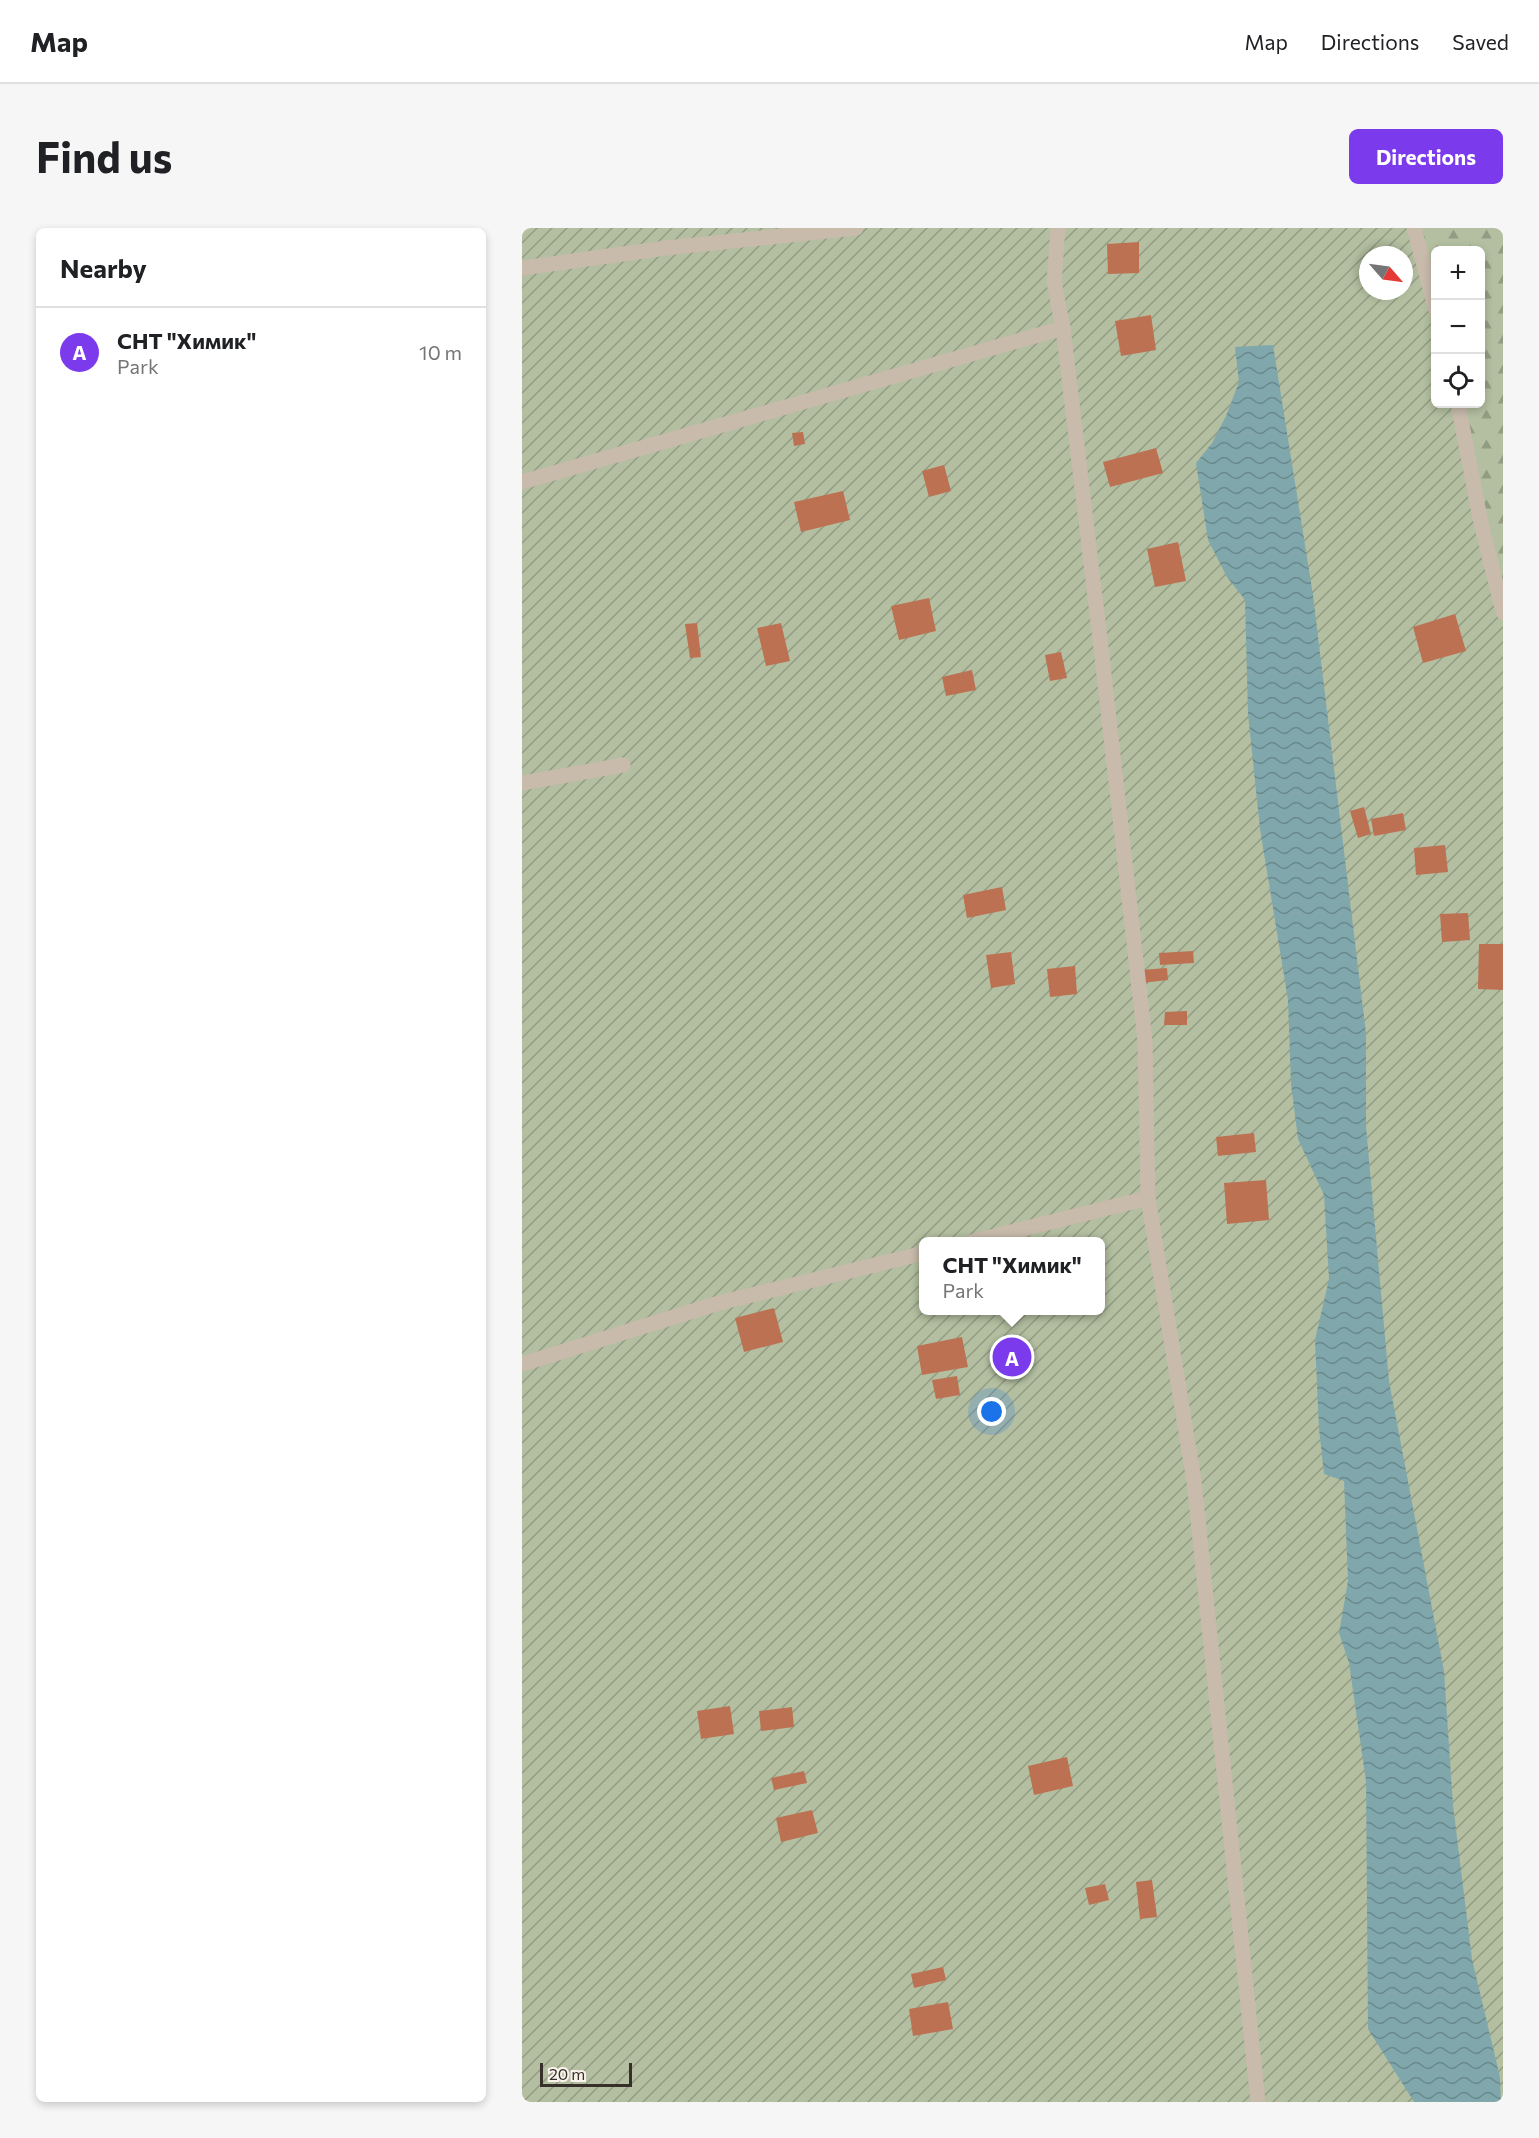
<!DOCTYPE html>
<html lang="en">
<head>
<meta charset="utf-8">
<style>
	:root { --surface:#fff; --page:#f6f6f6; --text:#202124; --muted:#757577; --line:#e0e0e0; --accent:#7c3aed }
	body { margin:0; font-family:Commissioner,sans-serif; background:var(--page); color:var(--text) }
	.controls { position:absolute; right:18px; top:18px; display:grid; overflow:hidden; border-radius:9px; box-shadow:0 3px 9px #0003 }
	.controls button { width:54px; height:54px; display:grid; place-items:center; padding:0; border:0; border-bottom:2px solid var(--line); background:var(--surface); color:var(--text); font:30px sans-serif }
	.compass { position:absolute; left:837px; top:18px; width:54px; height:54px; border-radius:50%; background:var(--surface); box-shadow:0 3px 9px #0003; rotate:118deg }
	.scale { position:absolute; left:18px; bottom:15px; width:92px; box-sizing:border-box; padding-left:6px; border:3px solid #372f2a; border-top:0; font-size:16px; line-height:21px; white-space:nowrap; color:#372f2a; -webkit-text-stroke:4px #f9f3eb; paint-order:stroke }
	.you { position:absolute; left:470px; top:1184px; width:21px; height:21px; margin:-15px; border:4px solid #fff; border-radius:50%; background:#1a73e8; box-shadow:0 0 0 9px #1a73e833 }
	.badge { display:grid; place-items:center; width:39px; height:39px; border-radius:50%; background:var(--accent); color:#fff; font-size:20px; font-weight:700 }
	.pin { position:absolute; translate:-50% -50%; border:3px solid #fff; box-shadow:0 2px 6px #0006 }
	.popup { position:absolute; left:397px; top:1009px; width:186px; height:78px; box-sizing:border-box; display:grid; place-content:center; border-radius:9px; background:var(--surface); filter:drop-shadow(0 2px 4px #0005); font-size:20px; white-space:nowrap; color:var(--muted) }
	.popup b { font-size:22px; color:var(--text) }
	.popup::after { content:''; position:absolute; left:50%; top:100%; margin-left:-12px; border:12px solid transparent; border-top-color:var(--surface) }
	.list { margin:0; padding:0; list-style:none }
	h2 { display:flex; justify-content:space-between; align-items:center; height:78px; margin:0; padding:0 24px; font-size:26px }
	h2 small { font-size:20px; font-weight:400; color:var(--muted) }
	.list li { display:grid; grid-template-columns:39px 1fr auto; gap:18px; align-items:center; box-sizing:border-box; height:90px; padding:0 24px; border-top:2px solid var(--line) }
	.list b { display:block; font-size:22px; white-space:nowrap }
	.list p { margin:0; font-size:20px; white-space:nowrap; color:var(--muted) }
	.list em { font-size:20px; font-style:normal; color:var(--muted) }
	.icon { flex:none; width:33px; height:33px; fill:none; stroke:currentColor; stroke-width:2; stroke-linecap:round; stroke-linejoin:round }
	.map { position:relative; flex:none; width:981px; height:1874px; overflow:hidden; border-radius:9px }
	header { display:flex; align-items:center; gap:36px; box-sizing:border-box; height:84px; padding:0 30px; background:var(--surface); border-bottom:2px solid var(--line) }
	header strong { font-size:28px }
	nav { display:flex; gap:33px; margin-inline-start:auto; font-size:21px }
	.intro { display:flex; align-items:center; justify-content:space-between; box-sizing:border-box; height:144px; padding:0 36px }
	h1 { margin:0; font-size:42px }
	.button { padding:15px 27px; border-radius:9px; background:var(--accent); color:#fff; font-size:21px; font-weight:700 }
	main { display:flex; gap:36px; padding:0 36px }
	aside { flex:1; background:var(--surface); border-radius:9px; box-shadow:0 3px 9px #0003 }
	.map>svg:first-child { display:block }
</style>
</head>
<body>
<header>
<strong>Map</strong>
<nav><a>Map</a><a>Directions</a><a>Saved</a></nav>
</header>
<div class="intro"><h1>Find us</h1><a class="button">Directions</a></div>
<main>
<aside>
<h2>Nearby<small></small></h2>
<ul class="list">
<li><span class="badge">A</span><div><b>СНТ &quot;Химик&quot;</b><p>Park</p></div><em>10 m</em></li>
</ul>
</aside>
<div class="map">
<svg width="981" height="1874" viewBox="0 0 981 1874">
	<defs>
		<pattern id="forest-firs" width="22" height="20" patternUnits="userSpaceOnUse" patternTransform="scale(1.5)"><rect width="22" height="20" fill="#b3bfa0"/><path d="M5 1l3.5 6h-7zM16 11l3.5 6h-7z" fill="#929c83"/></pattern>
		<pattern id="garden-furrows" width="10" height="10" patternUnits="userSpaceOnUse" patternTransform="scale(1.5)"><rect width="10" height="10" fill="#b3bfa0"/><path d="M-1 1l2-2M0 10L10 0M9 11l2-2" fill="none" stroke="#929c83"/></pattern>
		<pattern id="water-waves" width="16" height="10" patternUnits="userSpaceOnUse" patternTransform="scale(1.5)"><rect width="16" height="10" fill="#80a8ac"/><path d="M0 5q4-4 8 0t8 0" fill="none" stroke="#6a898c"/></pattern>
	</defs>
	<rect width="100%" height="100%" fill="#f1eadf"/>
	<path fill="url(#forest-firs)" d="M892,0H981V384L936,176H958V22H914L913,82Z"/>
	<path fill="url(#garden-furrows)" fill-rule="evenodd" d="M0,0H892L913,82L914,176H936L981,384V1874H0ZM846,27H882V63H846ZM402,1014H578V1082H402Z"/>
	<path fill="url(#water-waves)" d="M751,117L791,367L844,805V898L867,1153L922,1443L931,1577L950,1731L978,1849L979,1874H892L846,1801L844,1553L827,1435L817,1405L826,1353L822,1253L802,1246L797,1201L793,1112L807,1051L802,967L776,911L769,856L766,772L738,601L726,486L723,372L705,349L686,312L674,235L690,215L704,188L717,154L713,119Z"/>
	<g fill="#bc7252">
		<path d="M617,14V45L586,46L585,16Z"/>
		<path d="M629,87L634,122L599,128L593,93Z"/>
		<path d="M281,204L283,216L272,218L270,205Z"/>
		<path d="M634,220L641,245L588,259L581,234Z"/>
		<path d="M422,237L429,263L407,269L400,243Z"/>
		<path d="M321,263L328,292L279,304L272,274Z"/>
		<path d="M656,314L664,353L633,359L625,321Z"/>
		<path d="M407,370L414,403L377,412L369,378Z"/>
		<path d="M933,386L944,423L901,435L891,399Z"/>
		<path d="M175,395L179,429L168,430L163,396Z"/>
		<path d="M259,395L268,433L244,438L235,400Z"/>
		<path d="M539,424L545,450L528,453L523,427Z"/>
		<path d="M450,442L454,462L424,468L420,449Z"/>
		<path d="M842,579L849,606L836,610L828,583Z"/>
		<path d="M881,585L884,602L852,608L849,591Z"/>
		<path d="M923,617L926,644L894,647L892,620Z"/>
		<path d="M480,659L484,682L445,690L441,667Z"/>
		<path d="M946,685L948,712L920,714L918,686Z"/>
		<path d="M957,716H981V762L956,761Z"/>
		<path d="M671,723L672,735L638,737L637,725Z"/>
		<path d="M489,724L493,756L469,760L464,727Z"/>
		<path d="M553,738L555,766L528,769L525,741Z"/>
		<path d="M645,740L646,752L619,755L618,742Z"/>
		<path d="M665,783V797H642L643,784Z"/>
		<path d="M732,905L734,924L696,928L694,909Z"/>
		<path d="M744,952L747,992L705,996L702,955Z"/>
		<path d="M252,1080L261,1114L222,1124L213,1090Z"/>
		<path d="M440,1109L446,1139L400,1147L395,1118Z"/>
		<path d="M435,1148L438,1167L414,1171L410,1152Z"/>
		<path d="M208,1478L212,1506L179,1511L175,1483Z"/>
		<path d="M270,1479L272,1499L239,1503L237,1483Z"/>
		<path d="M545,1529L551,1558L512,1567L506,1538Z"/>
		<path d="M282,1543L285,1555L252,1562L249,1550Z"/>
		<path d="M290,1582L296,1605L259,1614L254,1590Z"/>
		<path d="M630,1652L635,1689L618,1691L614,1654Z"/>
		<path d="M583,1656L587,1672L567,1677L563,1660Z"/>
		<path d="M421,1739L424,1752L392,1760L389,1746Z"/>
		<path d="M426,1774L431,1801L391,1808L387,1781Z"/>
	</g>
	<g fill="none" stroke-linecap="round" stroke-linejoin="round">
		<g stroke="#c8bbac" stroke-width="15">
			<path d="M536,0L532,54L541,100L578,411L623,813L626,970L672,1253L736,1874"/>
			<path d="M892,0L914,82"/>
			<path d="M0,40L144,20L334,0"/>
			<path d="M936,176L959,295L981,384"/>
			<path d="M0,254L541,100"/>
			<path d="M0,555L101,537"/>
			<path d="M449,1014L626,970"/>
			<path d="M0,1136L197,1075L402,1025"/>
		</g>
	</g>
</svg>
<div class="controls">
<button>+</button>
<button>−</button>
<button><svg class="icon" aria-label="locate" viewBox="0 0 24 24"><circle cx="12" cy="12" r="6"/><path d="M12 2v4M12 18v4M2 12h4M18 12h4"/></svg></button>
</div>
<svg class="compass" viewBox="-18 -18 36 36"><path d="M0-13l5 13h-10z" fill="#e53935"/><path d="M0 13l5-13h-10z" fill="#757577"/></svg>
<div class="scale">20 m</div>
<div class="you"></div>
<div class="pin badge" style="left:490px;top:1129px">A</div>
<div class="popup"><b>СНТ &quot;Химик&quot;</b>Park</div>
</div>
</main>
</body>
</html>
